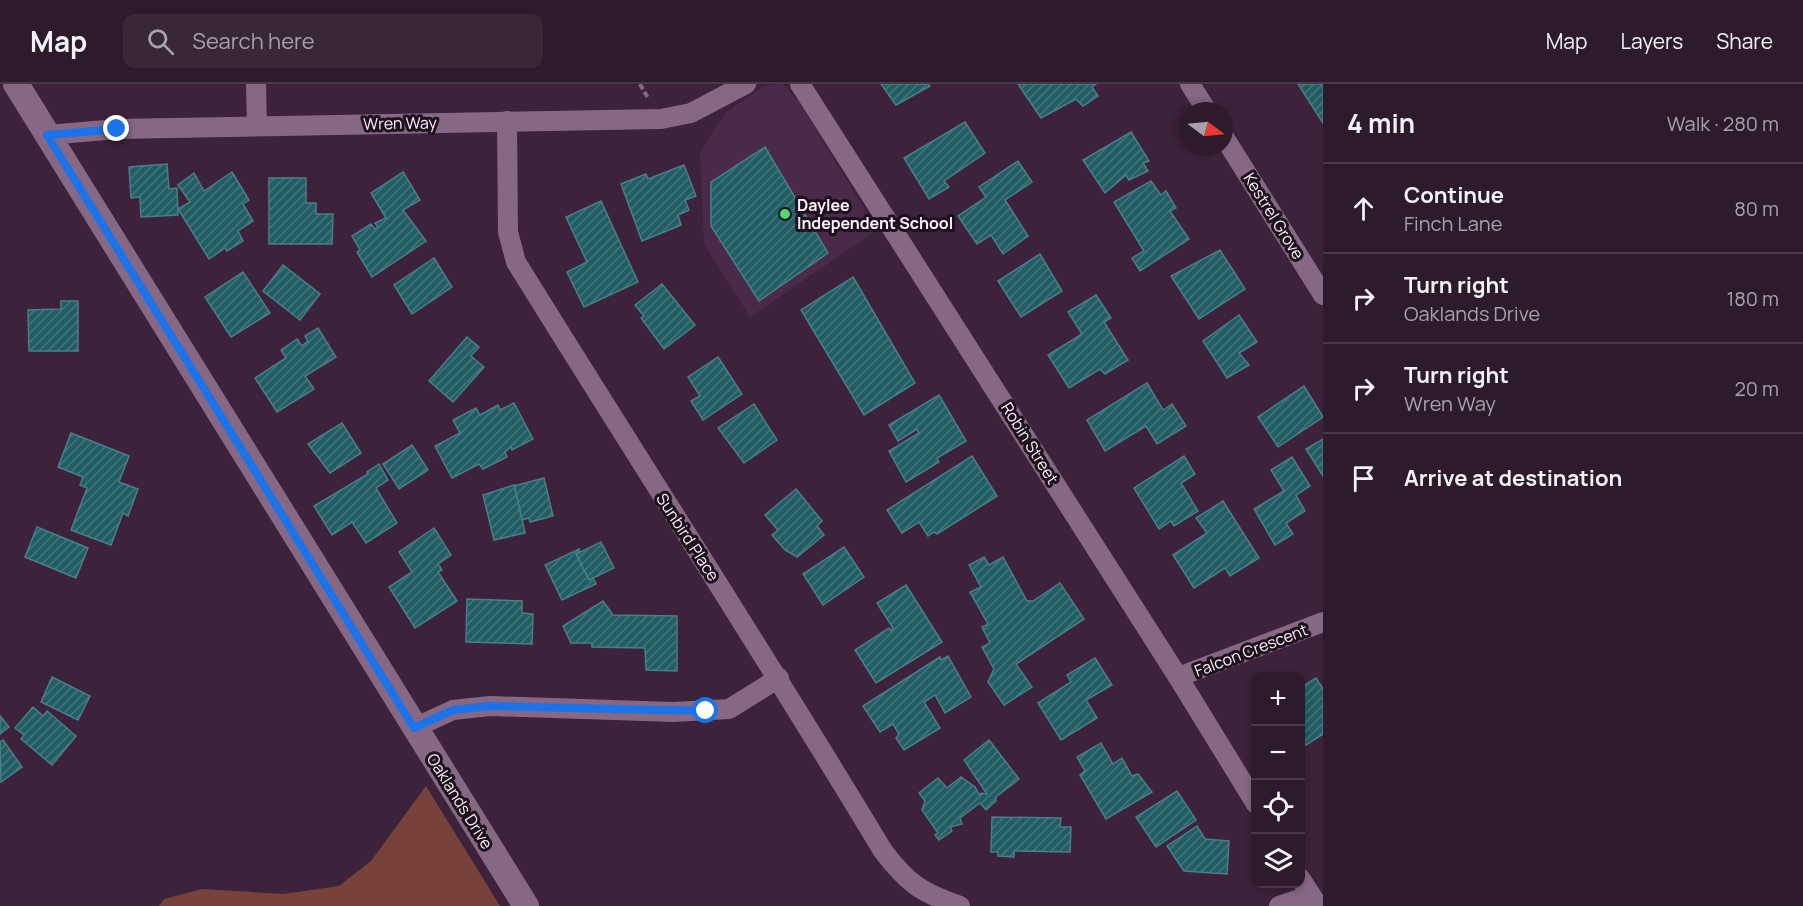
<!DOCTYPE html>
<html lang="en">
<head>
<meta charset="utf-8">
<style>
	:root { --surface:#2d1a2c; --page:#392738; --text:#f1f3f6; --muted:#a7a1a9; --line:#483848 }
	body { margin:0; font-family:Manrope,sans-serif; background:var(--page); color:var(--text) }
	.controls { position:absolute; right:18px; bottom:18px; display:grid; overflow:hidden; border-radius:12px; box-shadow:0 3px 9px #0003 }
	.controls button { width:54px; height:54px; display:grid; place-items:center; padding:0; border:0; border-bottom:2px solid var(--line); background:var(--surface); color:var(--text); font:30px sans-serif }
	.compass { position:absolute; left:1179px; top:18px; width:54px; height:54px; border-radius:50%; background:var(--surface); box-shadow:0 3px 9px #0003; rotate:106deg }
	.stop { position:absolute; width:18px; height:18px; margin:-14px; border:4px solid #1a73e8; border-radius:50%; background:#fff }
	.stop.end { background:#1a73e8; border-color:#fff; box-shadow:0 2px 6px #0008 }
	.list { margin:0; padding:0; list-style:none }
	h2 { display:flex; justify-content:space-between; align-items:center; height:78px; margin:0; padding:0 24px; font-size:26px }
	h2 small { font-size:20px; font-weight:400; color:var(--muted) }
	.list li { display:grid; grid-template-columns:39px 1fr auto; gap:18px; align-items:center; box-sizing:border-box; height:90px; padding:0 24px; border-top:2px solid var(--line) }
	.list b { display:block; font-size:22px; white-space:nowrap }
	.list p { margin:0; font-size:20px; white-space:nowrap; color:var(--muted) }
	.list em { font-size:20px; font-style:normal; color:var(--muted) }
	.icon { flex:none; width:33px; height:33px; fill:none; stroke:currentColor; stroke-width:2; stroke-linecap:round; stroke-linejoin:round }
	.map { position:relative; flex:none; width:1323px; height:822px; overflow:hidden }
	header { display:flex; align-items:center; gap:36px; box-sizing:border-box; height:84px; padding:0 30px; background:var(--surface); border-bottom:2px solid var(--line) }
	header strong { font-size:28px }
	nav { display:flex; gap:33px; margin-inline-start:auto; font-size:21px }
	.search { width:420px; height:54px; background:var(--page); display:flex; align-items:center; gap:15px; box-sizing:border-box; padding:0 21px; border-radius:12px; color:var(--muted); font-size:22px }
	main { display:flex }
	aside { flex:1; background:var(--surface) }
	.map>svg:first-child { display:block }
</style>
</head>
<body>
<header>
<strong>Map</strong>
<div class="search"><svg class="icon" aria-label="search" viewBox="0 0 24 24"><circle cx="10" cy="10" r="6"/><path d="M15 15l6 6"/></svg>Search here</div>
<nav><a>Map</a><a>Layers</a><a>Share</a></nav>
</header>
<main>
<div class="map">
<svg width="1323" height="822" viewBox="0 0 1323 822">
	<defs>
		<pattern id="building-hatch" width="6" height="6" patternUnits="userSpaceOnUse" patternTransform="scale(1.5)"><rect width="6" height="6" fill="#225d66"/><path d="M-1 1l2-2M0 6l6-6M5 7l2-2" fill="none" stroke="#43757d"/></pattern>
	</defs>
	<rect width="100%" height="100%" fill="#3c223b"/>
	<path fill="#492a48" d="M783,0L799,18L877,146L750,233L704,160L700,68L726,28L766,1Z"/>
	<path fill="#77423b" d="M426,702L500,822H159L164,815L202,805L283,810L339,802L371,777Z"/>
	<g fill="url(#building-hatch)" stroke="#4b7e87" stroke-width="1.5">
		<path d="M881,0H928L930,2L896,21Z"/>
		<path d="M1018,0H1096L1092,3L1098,12L1083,22L1076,15L1041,34Z"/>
		<path d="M1298,0H1323V39Z"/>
		<path d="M965,38L985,69L944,97L949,103L929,115L904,74Z"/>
		<path d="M1131,48L1149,77L1143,79L1148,87L1129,96L1126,91L1105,109L1083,76Z"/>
		<path d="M765,63L828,169L759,217L711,142V98Z"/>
		<path d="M1018,77L1032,98L1005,116L1028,152L1003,170L991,151L977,160L958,132L986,113L979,103Z"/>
		<path d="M167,80L169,105L177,104L178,131L141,133L140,113L131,114L129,83Z"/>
		<path d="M684,81L696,112L685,116L689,126L678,131L681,141L642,157L621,100L646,90L648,95Z"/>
		<path d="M232,88L249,116L243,120L253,137L238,147L243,157L227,167L225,164L209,175L178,125L190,118L178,101L194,89L204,107Z"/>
		<path d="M403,88L420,116L403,126L426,157L372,193L357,168L360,166L352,152L371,140L375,145L378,143L375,139L386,134L371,109Z"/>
		<path d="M269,94H306V119H316V130H333L332,160H269Z"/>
		<path d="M1151,97L1161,111L1166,107L1176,124L1170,127L1189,155L1140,187L1132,174L1144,167L1114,118Z"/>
		<path d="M601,117L638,198L584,223L567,188L587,178L566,133Z"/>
		<path d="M1220,166L1245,205L1199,235L1171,192Z"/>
		<path d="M1040,170L1062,207L1021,233L998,197Z"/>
		<path d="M434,174L452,203L412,230L394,201Z"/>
		<path d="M283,181L320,210L300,236L263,207Z"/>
		<path d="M243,188L270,229L231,253L205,213Z"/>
		<path d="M853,193L915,299L864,331L801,226Z"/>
		<path d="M662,200L695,241L664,265L641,234L644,232L635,221Z"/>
		<path d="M1096,211L1111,234L1104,238L1128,276L1105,290L1100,285L1069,304L1048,271L1082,250L1068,228Z"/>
		<path d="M61,217H78V267H29L28,226L61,225Z"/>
		<path d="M1239,231L1257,258L1239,269L1249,281L1227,294L1203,257Z"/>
		<path d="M318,244L336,273L305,292L314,305L277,328L255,294L286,274L281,266L297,255L302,262L308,257L305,252Z"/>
		<path d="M467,253L479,263L471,272L484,283L453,318L429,297Z"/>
		<path d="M718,273L742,310L703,336L691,317L700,312L688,293Z"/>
		<path d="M1147,299L1163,326L1172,320L1186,342L1157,360L1146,342L1105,367L1087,336Z"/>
		<path d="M1304,302L1323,333L1278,363L1258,333Z"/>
		<path d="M939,311L966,357L937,374L939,378L906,398L889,367L919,349L917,345L898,357L889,341Z"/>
		<path d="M514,319L533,355L512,366L511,363L505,368L507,373L483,385L479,380L452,394L435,362L460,349L453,336L476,324L480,331L498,321L500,326Z"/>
		<path d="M754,320L777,356L744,379L718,344Z"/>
		<path d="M342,339L361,369L330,389L308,360Z"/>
		<path d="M71,349L129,372L119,398L138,405L128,432L123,429L111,461L71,446L87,404L80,401L83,393L58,383Z"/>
		<path d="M1323,355V392L1306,365Z"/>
		<path d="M412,361L428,386L399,405L383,380Z"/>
		<path d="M972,372L997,412L937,450L934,448L928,452L919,438L902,449L887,426Z"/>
		<path d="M1184,372L1195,390L1181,399L1198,427L1174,442L1171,437L1159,445L1134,404Z"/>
		<path d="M1292,373L1310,402L1296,411L1305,427L1286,439L1293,450L1275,461L1254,425L1284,407L1271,386Z"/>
		<path d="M379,380L388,396L376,404L397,439L366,459L352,438L332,451L314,422L368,390L367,388Z"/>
		<path d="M544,394L553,432L530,438L529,434L522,436L514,402Z"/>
		<path d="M514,401L525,449L494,456L483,411Z"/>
		<path d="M796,405L822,437L817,442L824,451L797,473L785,466L772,451L778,446L765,431Z"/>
		<path d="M1223,417L1259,474L1230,492L1225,484L1194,504L1173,471L1207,449L1196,434Z"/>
		<path d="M37,443L88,464L76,494L25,473Z"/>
		<path d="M434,444L451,471L438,480L442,486L438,488L457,517L415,544L389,503L412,488L399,468Z"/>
		<path d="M601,458L614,484L589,496L576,470Z"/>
		<path d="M844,463L864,493L823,521L803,490Z"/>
		<path d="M579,465L580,468L576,470L589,496L593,494L596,500L562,516L545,481Z"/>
		<path d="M984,473L989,481L1003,473L1027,517H1033L1060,499L1084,535L1016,580L1032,603L1004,621L988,598L994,585L982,563L990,559L982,543L988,540L970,508L981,503L969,481Z"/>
		<path d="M906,501L942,558L876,599L855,566L889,544L891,547L893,544L877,519Z"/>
		<path d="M467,515L522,517V529L533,530L532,560L466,558Z"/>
		<path d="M603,517L613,531L677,532V587L646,586L645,564L592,563V559H571L563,542Z"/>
		<path d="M948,572L971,613L945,629L935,611L924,618L940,644L904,666L896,654L899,650L893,640L880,648L863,622L940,573L941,576Z"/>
		<path d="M1095,574L1112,601L1086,616L1097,634L1061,656L1038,619L1071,598L1067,591Z"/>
		<path d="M52,593L90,612L78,636L41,618Z"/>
		<path d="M1316,594L1323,605V650L1306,661L1300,651V604Z"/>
		<path d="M33,623L43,632L47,627L76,652L52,681L21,655L24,651L15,644Z"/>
		<path d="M0,632L9,643L0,650Z"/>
		<path d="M3,656L22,683L1,698L0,658Z"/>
		<path d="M989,656L1019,695L996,713V717L986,726L980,719L960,734L962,740L950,743L952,747L939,756L935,751L938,749L922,726L925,717L919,709L938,694L947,704L961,693L975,703L980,712L981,709L987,710L964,676Z"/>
		<path d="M1101,659L1113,680L1122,674L1132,692L1138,690L1152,708L1106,735L1080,691L1085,687L1077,673Z"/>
		<path d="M1177,707L1196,736L1156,763L1136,733Z"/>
		<path d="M992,733L1061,734L1060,743H1071L1070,768L1014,767V773L998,772V768H991Z"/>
		<path d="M1197,742L1205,755L1229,757L1227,790L1184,787L1167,762Z"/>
	</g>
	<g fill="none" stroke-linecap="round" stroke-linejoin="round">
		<path stroke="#806a7f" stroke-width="4" stroke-dasharray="6 3" stroke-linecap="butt" d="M640,0L648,14"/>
		<g stroke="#866884" stroke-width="20">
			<path d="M256,0L257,42"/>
			<path d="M800,0L1178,593L1256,720"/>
			<path d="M1190,0L1207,27"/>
			<path d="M507,37L508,148L516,178C638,375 764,569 883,767C908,800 922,809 960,822"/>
			<path d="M47,51L117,45L661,35L691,29L746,0"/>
			<path d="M1224,53L1323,211"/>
			<path d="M1178,593L1323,538"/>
			<path d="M414,644L453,626L490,622L673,628L729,625L779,594"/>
			<path d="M1300,794L1317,820"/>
			<path d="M1279,822L1311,811"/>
		</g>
		<path stroke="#866884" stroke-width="26" d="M16,0L526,822"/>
	</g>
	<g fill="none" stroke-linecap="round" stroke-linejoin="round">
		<path stroke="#1a73e8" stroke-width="8" d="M117,45L47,51L414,644L453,626L490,622L706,627"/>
	</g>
	<circle fill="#52d673" stroke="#1d111c" stroke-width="2" cx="785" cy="130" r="6"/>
	<g text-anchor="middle" stroke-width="6" stroke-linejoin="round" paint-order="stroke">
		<g font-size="16" fill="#fef0fd" stroke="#1d111c">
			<text transform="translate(400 39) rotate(-1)" y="6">Wren Way</text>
			<text transform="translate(1274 132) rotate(58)" y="6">Kestrel Grove</text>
			<text transform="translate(1030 359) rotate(58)" y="6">Robin Street</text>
			<text transform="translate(688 453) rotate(57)" y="6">Sunbird Place</text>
			<text transform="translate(1251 566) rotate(-21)" y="6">Falcon Crescent</text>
			<text transform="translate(460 717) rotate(58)" y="6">Oaklands Drive</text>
		</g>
		<g font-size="16" font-weight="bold" fill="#fef0fd" stroke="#1d111c" text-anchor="start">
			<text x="797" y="127">Daylee<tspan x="797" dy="18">Independent School</tspan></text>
		</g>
	</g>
</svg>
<div class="controls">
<button>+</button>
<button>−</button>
<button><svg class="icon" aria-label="locate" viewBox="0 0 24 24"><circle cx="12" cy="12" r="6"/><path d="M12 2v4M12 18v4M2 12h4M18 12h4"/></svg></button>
<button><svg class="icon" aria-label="layers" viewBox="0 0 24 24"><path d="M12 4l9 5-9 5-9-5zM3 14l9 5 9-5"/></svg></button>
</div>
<svg class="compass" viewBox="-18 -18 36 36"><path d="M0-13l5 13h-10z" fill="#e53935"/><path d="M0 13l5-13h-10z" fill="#a7a1a9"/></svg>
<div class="stop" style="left:706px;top:627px"></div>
<div class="stop end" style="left:117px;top:45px"></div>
</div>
<aside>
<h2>4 min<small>Walk · 280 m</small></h2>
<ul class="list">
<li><svg class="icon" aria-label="ahead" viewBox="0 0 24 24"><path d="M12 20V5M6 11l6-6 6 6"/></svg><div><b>Continue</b><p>Finch Lane</p></div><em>80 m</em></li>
<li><svg class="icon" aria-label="right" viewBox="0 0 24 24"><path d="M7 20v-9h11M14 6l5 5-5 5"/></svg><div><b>Turn right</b><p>Oaklands Drive</p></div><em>180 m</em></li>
<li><svg class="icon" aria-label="right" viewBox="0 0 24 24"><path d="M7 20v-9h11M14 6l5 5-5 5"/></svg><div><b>Turn right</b><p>Wren Way</p></div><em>20 m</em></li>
<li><svg class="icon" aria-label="arrive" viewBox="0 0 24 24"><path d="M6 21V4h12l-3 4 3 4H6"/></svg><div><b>Arrive at destination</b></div></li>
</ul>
</aside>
</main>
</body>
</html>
